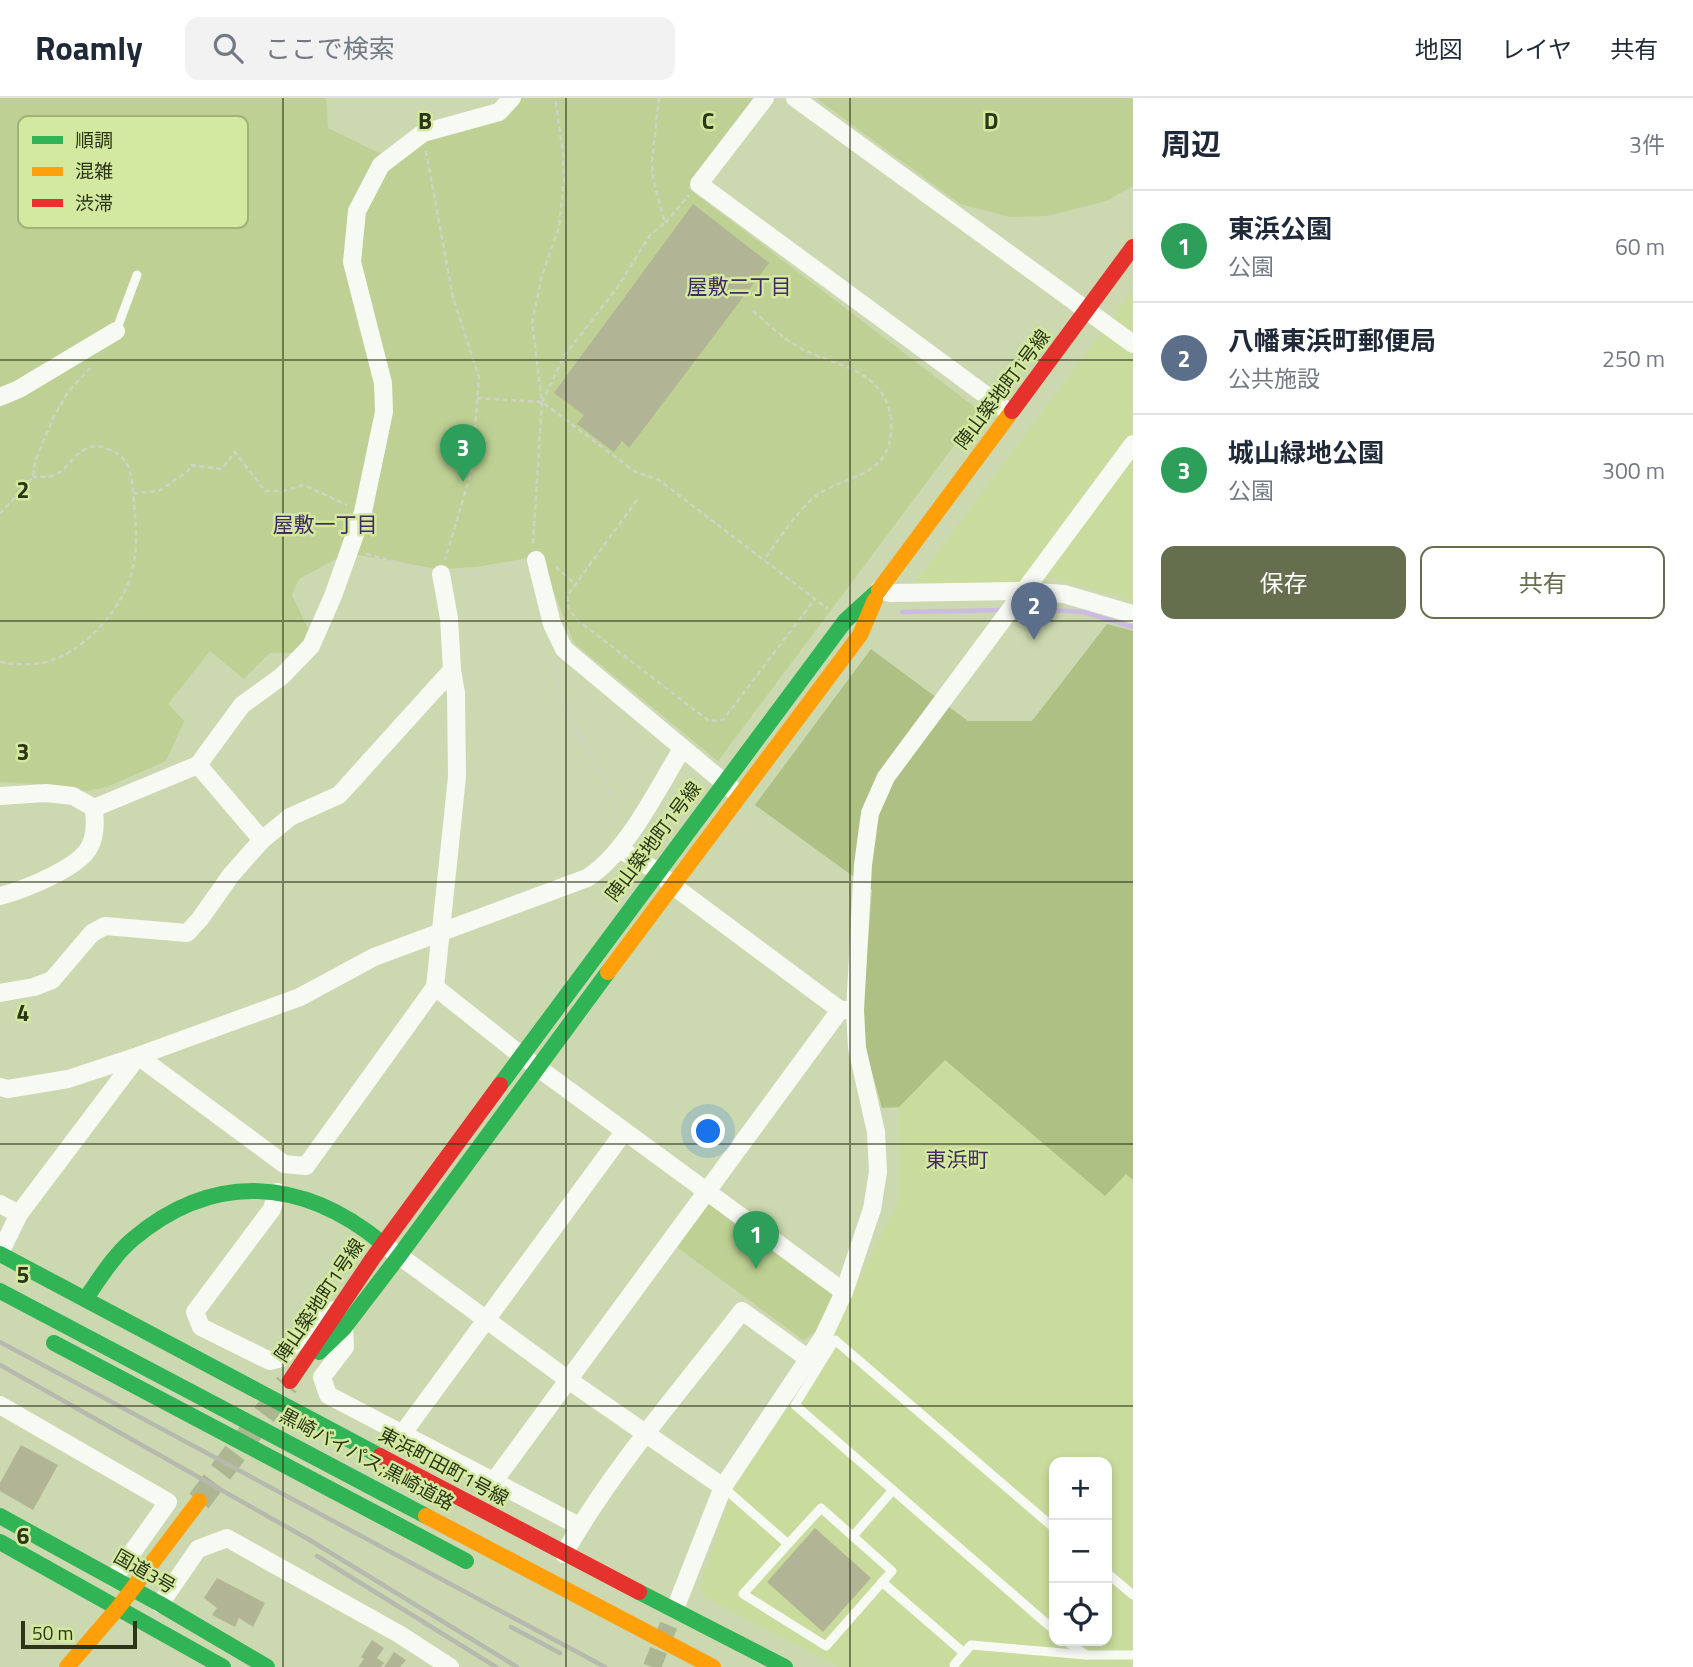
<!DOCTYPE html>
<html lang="ja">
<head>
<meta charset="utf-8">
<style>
	:root { --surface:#fff; --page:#f2f2f3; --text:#1f2937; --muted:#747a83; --line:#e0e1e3; --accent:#656e4d }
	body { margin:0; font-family:"Titillium Web","Noto Sans JP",sans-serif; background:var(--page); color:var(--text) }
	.controls { position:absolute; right:21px; bottom:21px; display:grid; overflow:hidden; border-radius:14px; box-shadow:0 4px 10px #0003 }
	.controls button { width:63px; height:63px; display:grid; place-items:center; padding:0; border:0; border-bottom:2px solid var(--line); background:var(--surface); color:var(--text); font:35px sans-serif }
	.scale { position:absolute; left:21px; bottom:18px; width:116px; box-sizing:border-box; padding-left:7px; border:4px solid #2d3517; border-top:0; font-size:19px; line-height:24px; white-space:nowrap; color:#2d3517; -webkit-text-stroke:5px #d2e99f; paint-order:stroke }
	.you { position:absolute; left:709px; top:1034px; width:24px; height:24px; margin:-18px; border:5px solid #fff; border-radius:50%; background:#1a73e8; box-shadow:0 0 0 10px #1a73e833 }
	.badge { display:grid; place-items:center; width:46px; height:46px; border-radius:50%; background:var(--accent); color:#fff; font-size:23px; font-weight:700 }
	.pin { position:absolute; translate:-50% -58px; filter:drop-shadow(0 2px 4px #0008) }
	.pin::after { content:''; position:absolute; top:37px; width:24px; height:21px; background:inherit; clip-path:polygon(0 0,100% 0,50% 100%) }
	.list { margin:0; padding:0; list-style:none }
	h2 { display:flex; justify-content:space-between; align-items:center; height:91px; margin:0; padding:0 28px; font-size:30px }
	h2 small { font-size:23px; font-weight:400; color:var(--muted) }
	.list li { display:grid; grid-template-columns:46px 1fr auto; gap:21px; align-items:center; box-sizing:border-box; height:112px; padding:0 28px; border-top:2px solid var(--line) }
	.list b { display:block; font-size:26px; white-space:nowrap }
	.list p { margin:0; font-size:23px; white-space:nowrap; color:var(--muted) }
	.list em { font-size:23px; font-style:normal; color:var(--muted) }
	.actions { display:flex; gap:14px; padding:21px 28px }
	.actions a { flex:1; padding:16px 0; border:2px solid var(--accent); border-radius:14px; text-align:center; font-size:24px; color:var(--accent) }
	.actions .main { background:var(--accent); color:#fff }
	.icon { flex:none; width:38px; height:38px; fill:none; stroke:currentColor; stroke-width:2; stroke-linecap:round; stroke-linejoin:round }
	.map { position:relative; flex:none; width:1133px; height:1569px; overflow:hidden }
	header { display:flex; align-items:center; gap:42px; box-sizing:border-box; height:98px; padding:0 35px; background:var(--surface); border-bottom:2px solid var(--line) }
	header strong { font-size:33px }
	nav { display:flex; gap:38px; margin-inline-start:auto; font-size:24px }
	.search { width:490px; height:63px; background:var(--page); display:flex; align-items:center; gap:18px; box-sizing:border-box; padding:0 24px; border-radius:14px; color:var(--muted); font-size:26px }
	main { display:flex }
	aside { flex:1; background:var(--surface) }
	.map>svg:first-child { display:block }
</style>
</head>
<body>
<header>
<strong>Roamly</strong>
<div class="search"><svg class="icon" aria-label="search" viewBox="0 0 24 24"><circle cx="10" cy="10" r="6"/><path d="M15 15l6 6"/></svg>ここで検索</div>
<nav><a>地図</a><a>レイヤ</a><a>共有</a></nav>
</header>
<main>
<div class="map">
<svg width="1133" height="1569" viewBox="0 0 1133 1569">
	<rect width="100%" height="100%" fill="#ccd8b0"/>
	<g fill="#c9db9d" fill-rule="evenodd">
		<path d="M1133,192V503L1054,479L1018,484L920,488L916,484Z"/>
		<path d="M945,961L1104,1098L1126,1076L1133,1082V1569H839L704,1499L700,1486L735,1387L815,1270L898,1104L899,1009ZM1054,1364H1107V1543H1054Z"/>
	</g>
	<g fill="#bed093">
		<path d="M0,0H326L328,30L379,55L505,21L519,0H757L688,90L980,313L718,663L574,545L539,458L476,469L438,471L347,455L299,481L292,497L310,535L293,555H270L244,581L210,553L168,606L184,623L166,663L107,689L81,694L36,686L0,684Z"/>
		<path d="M816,0H1133V88L1106,103L1047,118L1011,119L960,106Z"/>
		<path d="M712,1101L834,1193C832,1212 820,1234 803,1242L677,1149Z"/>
	</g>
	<path fill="#aec083" d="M1107,526L1133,533V1082L1126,1076L1105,1098L945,962L899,1009L882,1010L865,949L863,912L872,792L755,707L871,551L968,623H1032Z"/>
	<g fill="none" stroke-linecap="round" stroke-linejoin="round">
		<g stroke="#cbbbe2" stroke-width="4.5">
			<path d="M1017,510L1083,514L1133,529"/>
			<path d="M902,514L1002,512"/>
		</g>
	</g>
	<g fill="#b2b595">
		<path d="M693,106L769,165L629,350L622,343L614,354L577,326L584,317L554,295Z"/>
		<path d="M21,1347L58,1367L33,1412L0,1393V1385Z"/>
		<path d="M815,1430L871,1480L823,1534L767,1484Z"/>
		<path d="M217,1480L265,1505L253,1529L239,1520L235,1529L212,1517L217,1510L204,1500Z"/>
		<path d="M372,1542L384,1550L377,1560L384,1565L381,1569H358L364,1561L361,1559Z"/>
		<path d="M394,1554L406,1562L400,1569H384Z"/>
	</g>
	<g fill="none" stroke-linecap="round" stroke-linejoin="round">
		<path stroke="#acb791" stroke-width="18" stroke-dasharray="18 9" stroke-linecap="butt" d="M652,1569L675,1511"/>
		<path stroke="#acb791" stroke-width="24" stroke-dasharray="24 12" stroke-linecap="butt" d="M199,1403L287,1286"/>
		<g stroke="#cfd3c5" stroke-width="2.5" stroke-dasharray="5 3.5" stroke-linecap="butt">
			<path d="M659,0L652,63L653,81L665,125L689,97"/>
			<path d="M426,53L453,200L479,279L472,371L445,462"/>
			<path d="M753,213C766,224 780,238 795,247C819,262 850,265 872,284C883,293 890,308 891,322C895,384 842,374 811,402C793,419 778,442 764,462"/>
			<path d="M477,300L542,304L634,373L659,382L828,511"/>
			<path d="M542,304L564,258L617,190L650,137L665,125"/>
			<path d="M133,395L159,393L188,373L191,367L222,371L235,354L265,393H283L304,387L347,407"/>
			<path d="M637,402L567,498L569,511L576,521L709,623L723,622L815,501"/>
			<path d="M0,416L33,379L35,364L54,318L68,294L93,267"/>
			<path d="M533,445L542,304L532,225L542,177L559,129L564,81L563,55L555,0"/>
			<path d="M366,456L427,472"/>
			<path d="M556,469L575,486"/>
			<path d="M458,475H478L520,466"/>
			<path d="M0,564C19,567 39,568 58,560C90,546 124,508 132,473C138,450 136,428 134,404C132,383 133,359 108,351C79,340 74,368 55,377C49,380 40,378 33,379"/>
			<path d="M557,567C554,608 585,643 603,677C610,692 615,709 618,725"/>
			<path d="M115,1553L124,1542"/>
		</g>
		<g stroke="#f7f9f3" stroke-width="9">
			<path d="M116,233L137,177"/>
			<path d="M723,1389L788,1446L743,1496L826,1548L892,1473L821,1410L788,1446"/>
			<path d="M1054,1430L835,1242L795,1307L1054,1532"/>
			<path d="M853,1438L893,1392"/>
			<path d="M1107,1475L1133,1497"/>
			<path d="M882,1484L964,1555"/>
			<path d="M1066,1543L1086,1557H1133"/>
			<path d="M954,1567L971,1547L1086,1557"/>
		</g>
		<g stroke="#f7f9f3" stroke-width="18">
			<path d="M765,0L699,86L1010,315"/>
			<path d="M795,0L1133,246"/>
			<path d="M0,299L19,291L116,233"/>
			<path d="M536,462L552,526L564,551L733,692"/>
			<path d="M879,492L891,495L1023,493L1064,496L1133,516"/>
			<path d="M198,667L262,742"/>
			<path d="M0,698L46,695L73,698L94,710"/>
			<path d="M94,710L198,667L242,607L282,578L311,548L333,498L363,414L384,314L383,285L352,164L357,113L381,67L423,35L499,14L512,0"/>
			<path d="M619,751L657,773L672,787L840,912H851"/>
			<path d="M0,798C23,792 80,770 90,748C96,736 95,723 94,710"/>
			<path d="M435,889L522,958L844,1194"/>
			<path d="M0,895L34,889L52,882L92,835L105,828L187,835L200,821L231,777L262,742L290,719L339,697L452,572"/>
			<path d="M0,989L8,991L68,981L138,958L300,899L374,859L587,780C627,755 657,691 682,651"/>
			<path d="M277,1094L272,1111L195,1214L201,1229L270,1263L281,1260L314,1223L334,1212"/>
			<path d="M0,1106L19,1116"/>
			<path d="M390,1151L567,1281L723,1389"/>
			<path d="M0,1155L19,1116L138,958L284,1066L306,1068L435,889L457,679L456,595L452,572L449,520L441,476"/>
			<path d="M344,1230L345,1249L322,1279L328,1297L579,1428"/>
			<path d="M0,1307L168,1404L114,1480"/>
			<path d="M403,1335L624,1034"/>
			<path d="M494,1383L840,912"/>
			<path d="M564,1456C611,1372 683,1290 742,1213L810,1262"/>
			<path d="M160,1506L198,1451L227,1440L399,1536L450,1569"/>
			<path d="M675,1511L723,1389L823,1239L844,1194L872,1111L878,1074L876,1034L857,950L855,912L863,767L870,715L886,679L1133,346"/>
		</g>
		<g stroke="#30b455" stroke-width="16">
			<path d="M500,987L845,523L879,492"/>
			<path d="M0,1156L380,1358"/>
			<path d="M0,1193L426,1418"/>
			<path d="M86,1200C100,1180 114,1157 133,1141C214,1073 303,1080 382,1145"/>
			<path d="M54,1245L466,1463"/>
			<path d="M319,1254L344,1230L399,1158L608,874"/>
			<path d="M0,1418L160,1506L267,1569"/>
			<path d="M0,1444L223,1569"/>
			<path d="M639,1494L785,1569"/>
		</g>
		<g stroke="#ff9f0a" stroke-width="16">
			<path d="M879,492L1012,313"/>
			<path d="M608,874L860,537L875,502"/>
			<path d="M426,1418L713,1569"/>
			<path d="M67,1569L118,1510L199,1403"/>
		</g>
		<g stroke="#e5322d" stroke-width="16">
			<path d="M1012,313L1133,149"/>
			<path d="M290,1283L373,1160L500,987"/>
			<path d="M380,1358L639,1494"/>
		</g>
		<g stroke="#b6b9ae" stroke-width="4.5">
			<path d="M0,1244L605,1569"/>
			<path d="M0,1267L308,1441L517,1569"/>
			<path d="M317,1458L496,1569"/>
			<path d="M511,1529L560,1555"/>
		</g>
	</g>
	<path fill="none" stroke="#2d3517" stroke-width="2" stroke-opacity="0.55" d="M283,0V1569M566,0V1569M850,0V1569M0,262H1133M0,523H1133M0,784H1133M0,1046H1133M0,1308H1133"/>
	<g text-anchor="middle" stroke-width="5" stroke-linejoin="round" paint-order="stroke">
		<g font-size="19" fill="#2d3517" stroke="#d2e99f">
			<text transform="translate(1002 291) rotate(-53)" y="7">陣山築地町1号線</text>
			<text transform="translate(653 743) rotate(-53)" y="7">陣山築地町1号線</text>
			<text transform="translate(319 1202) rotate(-56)" y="7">陣山築地町1号線</text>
			<text transform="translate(367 1361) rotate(28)" y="7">黒崎バイパス;黒崎道路</text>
			<text transform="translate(444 1368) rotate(28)" y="7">東浜町田町1号線</text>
			<text transform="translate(145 1473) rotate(30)" y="7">国道3号</text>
		</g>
		<g font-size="21" fill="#442a64" stroke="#d2e99f">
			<text x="739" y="196">屋敷二丁目</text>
			<text x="325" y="434">屋敷一丁目</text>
			<text x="957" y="1069">東浜町</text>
		</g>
	</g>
	<rect x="18" y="18" width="230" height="112" rx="10" fill="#d2e99f" stroke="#a0b376" stroke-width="2"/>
	<rect x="32" y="38" width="31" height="8" fill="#30b455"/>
	<rect x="32" y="69" width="31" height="9" fill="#ff9f0a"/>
	<rect x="32" y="101" width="31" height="8" fill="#e5322d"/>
	<g font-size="19" fill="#2d3517">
		<text x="75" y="49">順調</text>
		<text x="75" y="80">混雑</text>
		<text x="75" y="112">渋滞</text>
	</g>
	<g font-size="23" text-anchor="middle" font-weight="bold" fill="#2d3517" stroke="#d2e99f" stroke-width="5" stroke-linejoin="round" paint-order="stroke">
		<text x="425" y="31">B</text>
		<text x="708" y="31">C</text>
		<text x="991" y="31">D</text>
		<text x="23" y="400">2</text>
		<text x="23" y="662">3</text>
		<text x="23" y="923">4</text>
		<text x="23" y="1185">5</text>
		<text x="23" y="1446">6</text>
	</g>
</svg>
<div class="controls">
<button>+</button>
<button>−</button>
<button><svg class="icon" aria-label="locate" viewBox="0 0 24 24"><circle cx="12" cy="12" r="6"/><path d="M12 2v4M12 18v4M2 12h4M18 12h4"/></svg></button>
</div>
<div class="scale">50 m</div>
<div class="you"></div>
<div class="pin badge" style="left:756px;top:1171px;background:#2e9e5b">1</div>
<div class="pin badge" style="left:1034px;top:542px;background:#5c6f8a">2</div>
<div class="pin badge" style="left:463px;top:384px;background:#2e9e5b">3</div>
</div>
<aside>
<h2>周辺<small>3件</small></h2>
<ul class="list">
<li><span class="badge" style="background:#2e9e5b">1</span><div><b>東浜公園</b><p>公園</p></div><em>60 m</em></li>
<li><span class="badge" style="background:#5c6f8a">2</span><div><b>八幡東浜町郵便局</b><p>公共施設</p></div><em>250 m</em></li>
<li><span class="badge" style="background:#2e9e5b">3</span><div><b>城山緑地公園</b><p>公園</p></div><em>300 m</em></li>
</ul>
<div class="actions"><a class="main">保存</a><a>共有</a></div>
</aside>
</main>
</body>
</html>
